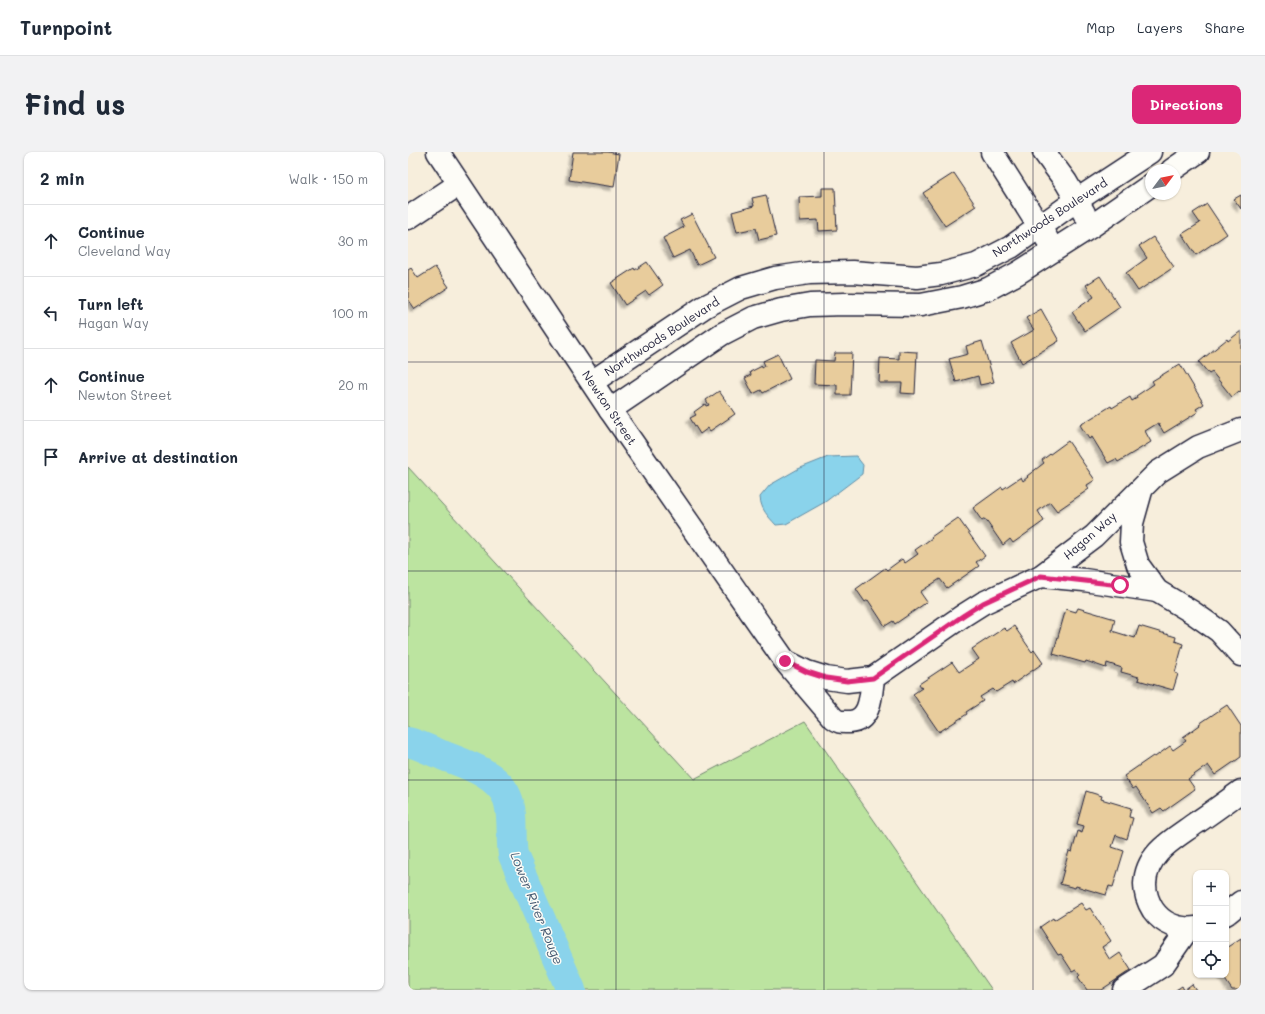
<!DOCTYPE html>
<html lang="en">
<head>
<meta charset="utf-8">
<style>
	:root { --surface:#fff; --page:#f2f2f3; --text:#1f2937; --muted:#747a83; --line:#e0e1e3; --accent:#db2777 }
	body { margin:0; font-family:Mali,sans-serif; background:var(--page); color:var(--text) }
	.controls { position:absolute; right:12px; bottom:12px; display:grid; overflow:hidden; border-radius:8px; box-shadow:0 1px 3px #0004 }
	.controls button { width:36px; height:36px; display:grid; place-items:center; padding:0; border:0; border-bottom:1px solid var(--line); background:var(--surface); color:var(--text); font:20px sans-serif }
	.compass { position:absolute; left:737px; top:12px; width:36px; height:36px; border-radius:50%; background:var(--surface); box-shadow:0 1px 3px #0004; rotate:58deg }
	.stop { position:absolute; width:12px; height:12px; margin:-9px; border:3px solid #db2777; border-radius:50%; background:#fff }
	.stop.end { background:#db2777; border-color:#fff; box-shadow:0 1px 4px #0008 }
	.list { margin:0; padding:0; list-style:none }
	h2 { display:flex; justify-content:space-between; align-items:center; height:52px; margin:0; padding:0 16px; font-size:17px }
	h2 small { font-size:13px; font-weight:400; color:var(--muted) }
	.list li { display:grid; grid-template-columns:26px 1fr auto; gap:12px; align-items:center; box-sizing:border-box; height:72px; padding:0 16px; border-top:1px solid var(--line) }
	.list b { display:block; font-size:15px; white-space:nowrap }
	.list p { margin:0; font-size:13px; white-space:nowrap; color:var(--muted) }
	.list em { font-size:13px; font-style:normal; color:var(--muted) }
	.icon { flex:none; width:22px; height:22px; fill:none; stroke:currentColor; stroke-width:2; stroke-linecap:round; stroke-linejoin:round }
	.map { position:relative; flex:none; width:833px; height:838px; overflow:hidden; border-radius:8px }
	header { display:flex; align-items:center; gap:24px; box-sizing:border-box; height:56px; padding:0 20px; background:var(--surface); border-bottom:1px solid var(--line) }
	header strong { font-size:19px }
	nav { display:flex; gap:22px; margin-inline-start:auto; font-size:14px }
	.intro { display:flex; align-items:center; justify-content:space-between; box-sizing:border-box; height:96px; padding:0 24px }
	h1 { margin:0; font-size:28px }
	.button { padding:10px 18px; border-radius:8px; background:var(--accent); color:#fff; font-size:14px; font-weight:700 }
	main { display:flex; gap:24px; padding:0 24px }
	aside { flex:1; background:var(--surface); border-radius:8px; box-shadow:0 1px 3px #0004 }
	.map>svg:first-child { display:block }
</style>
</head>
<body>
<header>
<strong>Turnpoint</strong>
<nav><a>Map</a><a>Layers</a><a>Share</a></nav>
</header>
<div class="intro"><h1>Find us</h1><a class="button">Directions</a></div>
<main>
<aside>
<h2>2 min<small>Walk · 150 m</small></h2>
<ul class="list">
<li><svg class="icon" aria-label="ahead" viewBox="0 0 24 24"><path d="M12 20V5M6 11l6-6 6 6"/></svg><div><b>Continue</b><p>Cleveland Way</p></div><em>30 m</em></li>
<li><svg class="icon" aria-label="left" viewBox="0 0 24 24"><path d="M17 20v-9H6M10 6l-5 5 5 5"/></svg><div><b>Turn left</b><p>Hagan Way</p></div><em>100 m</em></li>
<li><svg class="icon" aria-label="ahead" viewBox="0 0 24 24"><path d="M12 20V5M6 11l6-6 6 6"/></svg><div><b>Continue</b><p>Newton Street</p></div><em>20 m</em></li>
<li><svg class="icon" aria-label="arrive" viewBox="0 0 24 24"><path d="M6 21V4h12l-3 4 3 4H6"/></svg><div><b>Arrive at destination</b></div></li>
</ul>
</aside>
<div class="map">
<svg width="833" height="838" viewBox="0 0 833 838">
	<defs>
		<filter id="shadow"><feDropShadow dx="-3.5" dy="3.5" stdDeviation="1" flood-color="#0004"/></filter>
	</defs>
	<rect width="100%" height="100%" fill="#f7eedc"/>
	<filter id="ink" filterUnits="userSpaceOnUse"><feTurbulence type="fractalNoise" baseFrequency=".025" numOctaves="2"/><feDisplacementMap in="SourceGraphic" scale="8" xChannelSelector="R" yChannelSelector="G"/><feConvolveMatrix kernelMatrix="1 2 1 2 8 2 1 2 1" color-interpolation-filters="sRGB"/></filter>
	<g filter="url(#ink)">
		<path fill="#bce4a0" stroke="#6f836e" d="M0,315L286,627L397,569L584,838H0Z"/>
		<path fill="#8ad3eb" stroke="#608ca5" d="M448,304L455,313L454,322L417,350L378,372L368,373C360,364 353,358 352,345L362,333L390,317L420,305Z"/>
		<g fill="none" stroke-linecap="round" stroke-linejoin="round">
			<path stroke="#8ad3eb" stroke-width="30" d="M0,590C12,593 23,599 34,603C56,612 89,621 99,645C106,661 102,685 105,703L163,838"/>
		</g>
		<g fill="#e8cc9c" stroke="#22223b" filter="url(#shadow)">
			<path d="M165,0H200L211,2L206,35L161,28Z"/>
			<path d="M546,21L568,54L537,74L515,41Z"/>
			<path d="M414,36H427L429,78L411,79L410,68L392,69L391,45L414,44Z"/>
			<path d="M358,43L368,84L351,88L348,76L329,80L324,60L346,54L344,46Z"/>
			<path d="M833,43V57L826,47Z"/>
			<path d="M799,52L819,82L788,103L774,82L792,71L785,61Z"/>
			<path d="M284,62L306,105L289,113L282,98L265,106L255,86L276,75L272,68Z"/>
			<path d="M745,85L766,115L730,139L718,121L739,106L731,94Z"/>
			<path d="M239,110L255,133L241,143L238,139L217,153L203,131L226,116L227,118Z"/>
			<path d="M27,115L41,135L7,157L0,147V118L3,116L10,126Z"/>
			<path d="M692,124L712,155L677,179L664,160L686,145L678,133Z"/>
			<path d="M633,157L651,189L614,211L603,191L626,178L618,166Z"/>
			<path d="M833,179V241L831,239L824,245L804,220L801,222L791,210L819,187L820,189Z"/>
			<path d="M574,189L586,230L572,233L570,224L548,230L541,207L560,202L558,194Z"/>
			<path d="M491,199L509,200L507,242L493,241L494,231H471L472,206L491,207Z"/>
			<path d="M427,201H444L442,243H429V233L406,232L407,208L426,209Z"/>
			<path d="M370,202L382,227L355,241L353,238L345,242L337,226L343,223L342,220L354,214V216L357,214L355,209Z"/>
			<path d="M772,212L796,252L788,257L790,260L756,281L750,271L737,279L743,290L710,310L708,307L700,311L684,285L681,287L672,273L703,254L704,256L722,245L724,249L729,246L728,244L746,232L744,229Z"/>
			<path d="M311,239L327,262L302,279L300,276L292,282L282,266L288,263L286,260L297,252L298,254L301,253L298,248Z"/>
			<path d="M660,289L687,328L679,333L681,337L649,359L642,350L630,359L636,369L605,391L602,387L595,393L577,367L574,369L565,356L594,335L595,337L613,325L615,329L620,325L619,324L636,311L634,308Z"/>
			<path d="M550,366L577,404L568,410L571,414L539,436L532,427L512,440L519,450L487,472L485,469L477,474L460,448L457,450L448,437L477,416L479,418L494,407L497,411L510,402L507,398L524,386L523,385Z"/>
			<path d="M670,456L707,467L704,479L727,486L731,474L768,485L767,489L775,492L767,521L770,522L765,538L730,528L731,525L713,520L714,516L699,511L698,516L678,509L677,511L645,502L658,457L668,460Z"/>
			<path d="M606,474L624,500L626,498L635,511L605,532L604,530L588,540L585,537L572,545L575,549L558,560L559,562L531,580L505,542L514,536L511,532L544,510L551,520L571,507L564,497L596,476L599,479Z"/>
			<path d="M819,553L833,574V605L807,623L800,613L780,627L787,637L756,659L753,656L745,661L728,635L725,637L716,624L745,604L747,605L762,594L765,598L778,589L775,585L792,573L791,572Z"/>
			<path d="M678,639L694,644L693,647L723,656L721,665L725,666L719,687L708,683L704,695L716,699L705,735L701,734L698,743L668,734L667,736L652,732L661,699L664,700L670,679L674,681L676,674L669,672Z"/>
			<path d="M673,751L678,758L682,756L703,789L694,795L702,808L712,801L723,818L693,838H679L670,825L672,823L668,817L664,819L653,802L650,803L632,775L645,766L646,768Z"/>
			<path d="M833,786V838H824L814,823H818V796Z"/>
			<path d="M784,832L788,838H768L774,834L776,838Z"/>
		</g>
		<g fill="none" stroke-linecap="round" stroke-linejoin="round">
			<defs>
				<g id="minor">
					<path d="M30,0L202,258L377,509L399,520L418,526L439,529L465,526L556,463L575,451L633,424L686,384L750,320L790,295L833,278"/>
					<path d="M584,0L639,87"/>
					<path d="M636,0L658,30L676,61"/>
					<path d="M764,18L790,0"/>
					<path d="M0,66L51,32"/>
					<path d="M184,230L296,155L333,136L367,126L401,121L444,120L509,125L533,122L568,113L603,95L669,48L742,0"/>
					<path d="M202,258L314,182L345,166L373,158L402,153L437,152L513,153L554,145L580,137L610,121L684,74L743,33"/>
					<path d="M733,339L724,371L723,390L730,413L749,439L784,460L811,479L833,503"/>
					<path d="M633,424L676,428L749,439"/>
					<path d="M380,513L425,566C431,571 434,570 442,570C463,569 463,542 465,526"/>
					<path d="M818,762L833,750"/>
					<path d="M788,776C771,778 755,772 745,758C740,750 737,741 737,732C738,701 766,687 788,671C803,661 818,650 833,639"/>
					<path d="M716,838L755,813L780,777"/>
				</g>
			</defs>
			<use href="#minor" stroke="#22223b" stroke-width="25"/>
			<use href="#minor" stroke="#fdfcf7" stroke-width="22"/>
		</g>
	</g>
	<g fill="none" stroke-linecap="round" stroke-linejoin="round" filter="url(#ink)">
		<path stroke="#db2777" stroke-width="5" d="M377,509L399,520L418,526L439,529L465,526L556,463L575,451L633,424L712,433"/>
	</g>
	<path fill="none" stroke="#22223b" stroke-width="1" stroke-opacity="0.55" d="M208,0V838M416,0V838M625,0V838M0,210H833M0,419H833M0,628H833"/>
	<g text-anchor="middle" stroke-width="3" stroke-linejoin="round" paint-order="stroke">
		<g font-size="12" fill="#22223b" stroke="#fdfcf7">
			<text transform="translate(642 66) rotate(-33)" y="4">Northwoods Boulevard</text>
			<text transform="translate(254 185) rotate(-33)" y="4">Northwoods Boulevard</text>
			<text transform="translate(201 256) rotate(56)" y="4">Newton Street</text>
			<text transform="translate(682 384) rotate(-41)" y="4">Hagan Way</text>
		</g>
		<g font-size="13" font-style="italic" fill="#415770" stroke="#fdfcf7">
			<text transform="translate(129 756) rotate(68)" y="5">Lower River Rouge</text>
		</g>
	</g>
</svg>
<div class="controls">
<button>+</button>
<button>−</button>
<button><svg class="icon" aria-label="locate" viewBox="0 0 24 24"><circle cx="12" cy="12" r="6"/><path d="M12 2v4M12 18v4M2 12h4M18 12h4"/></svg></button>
</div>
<svg class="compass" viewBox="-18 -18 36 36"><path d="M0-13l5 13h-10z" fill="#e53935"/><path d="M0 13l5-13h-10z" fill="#747a83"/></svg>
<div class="stop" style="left:712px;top:433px"></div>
<div class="stop end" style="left:377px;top:509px"></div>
</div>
</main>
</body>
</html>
